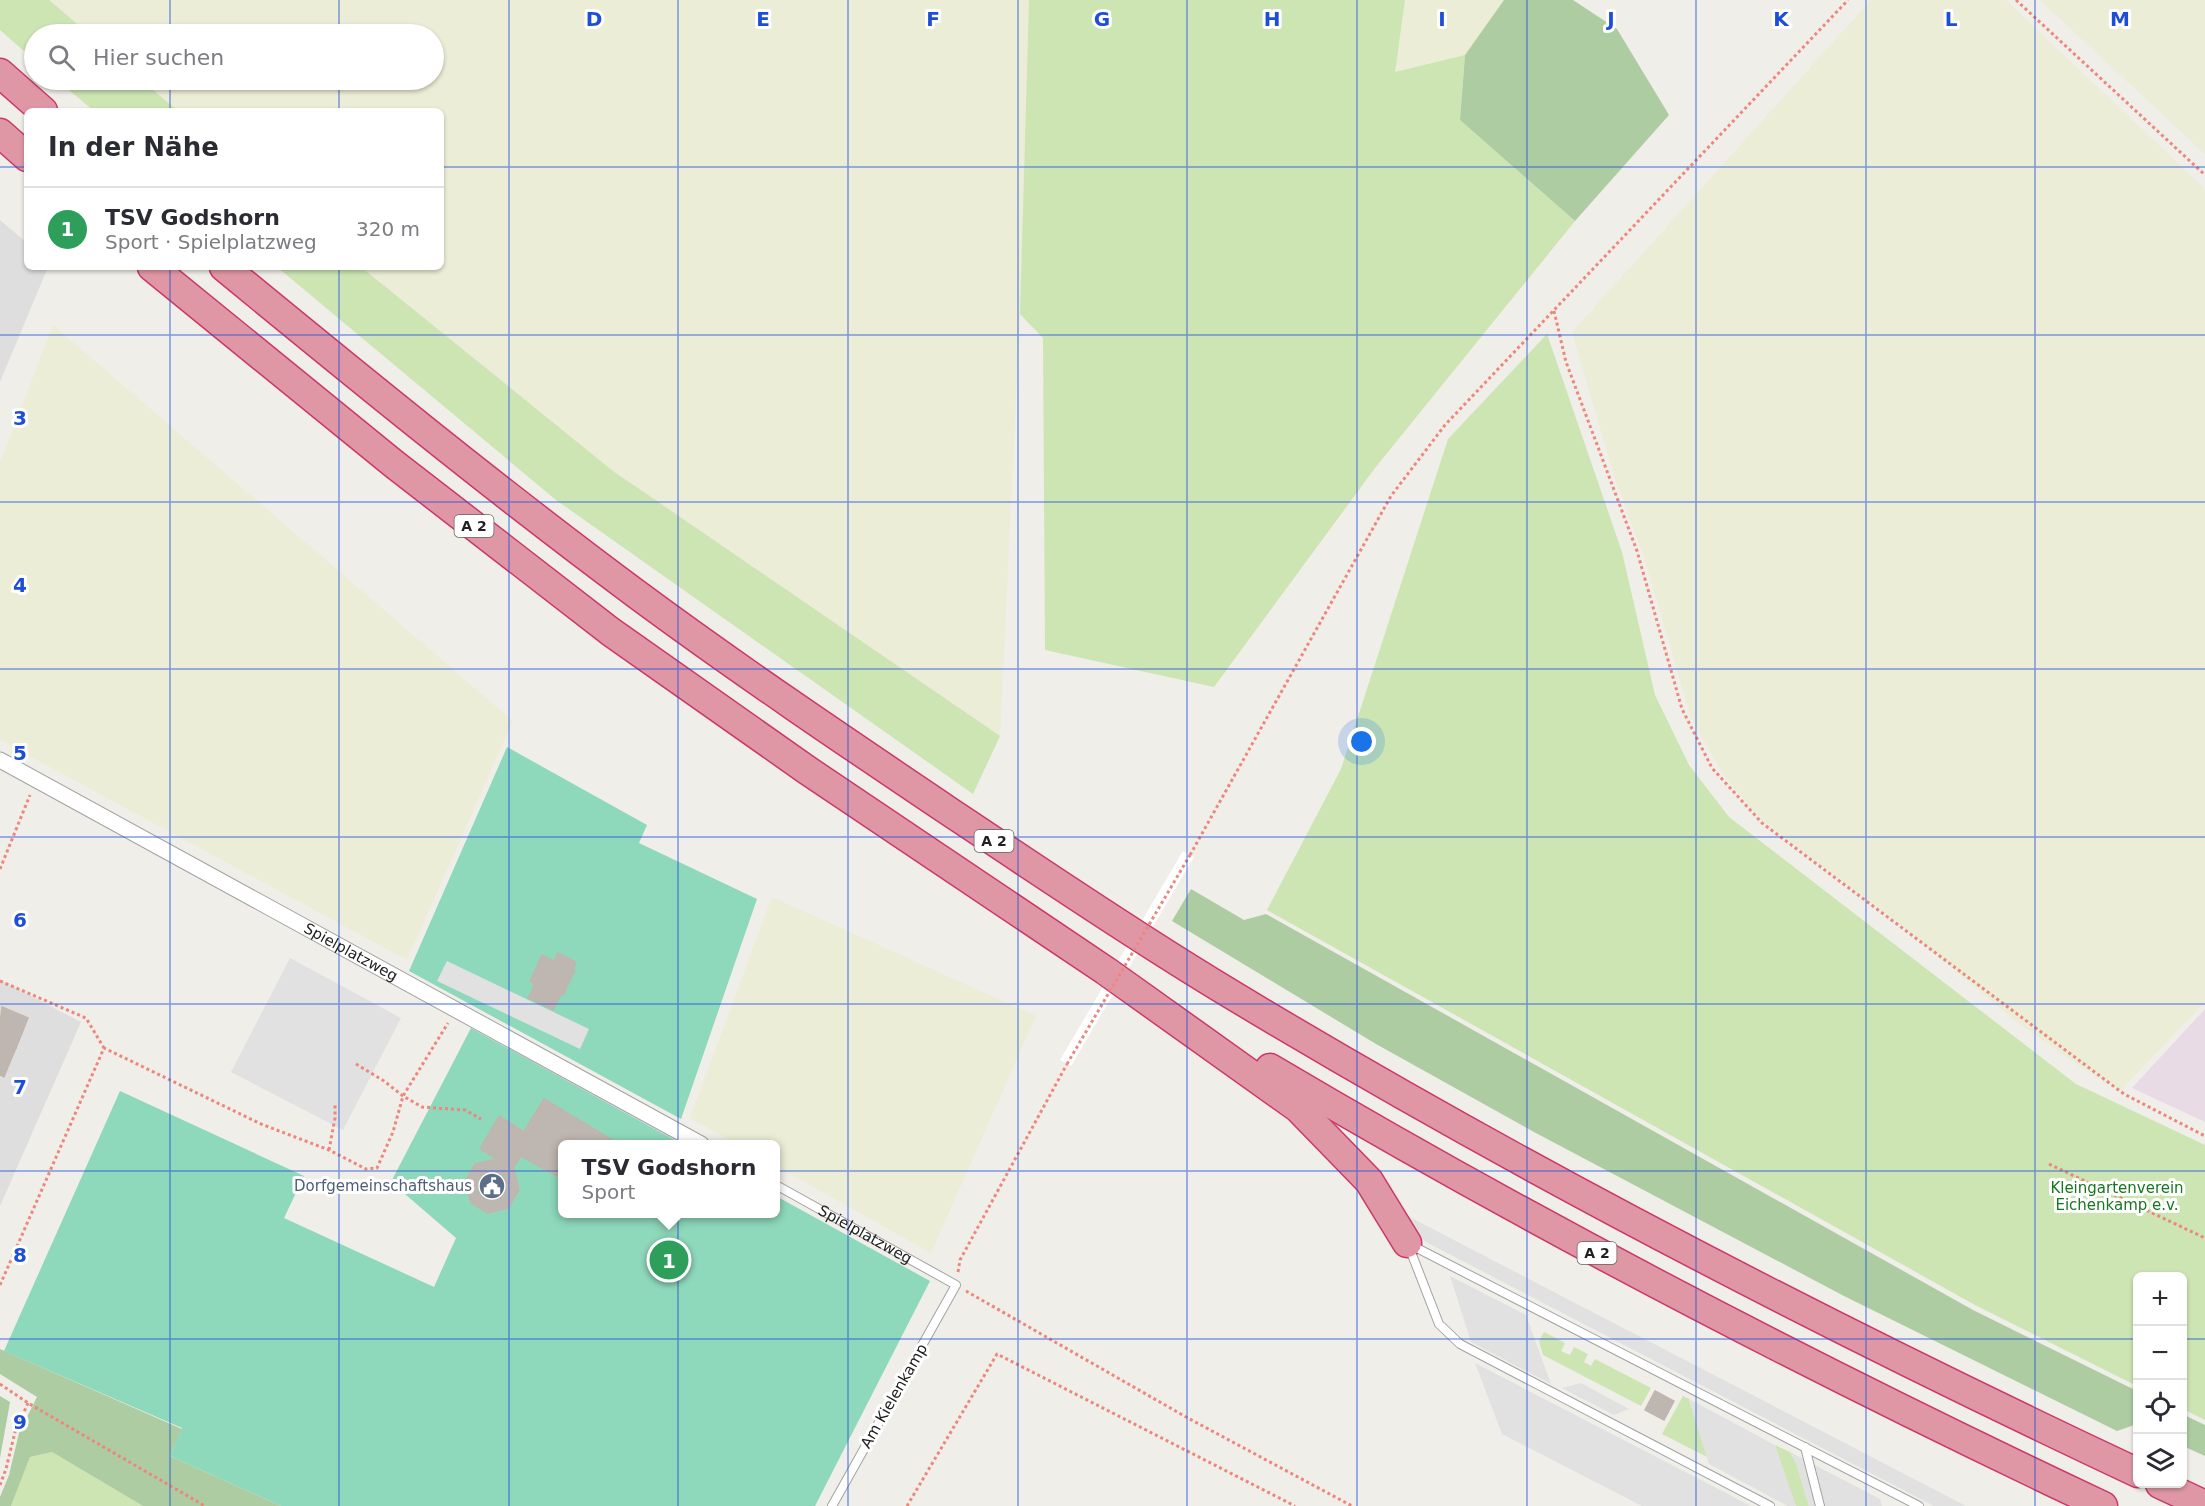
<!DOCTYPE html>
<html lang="de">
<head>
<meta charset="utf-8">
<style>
	:root { --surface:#fff; --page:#f7f7f7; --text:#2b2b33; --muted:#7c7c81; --line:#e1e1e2; --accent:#c01111 }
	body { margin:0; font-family:"DejaVu Sans",sans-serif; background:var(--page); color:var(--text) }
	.controls { position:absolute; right:18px; bottom:18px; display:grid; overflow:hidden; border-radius:9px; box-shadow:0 2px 4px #0004 }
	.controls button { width:54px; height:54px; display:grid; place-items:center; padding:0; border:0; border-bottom:2px solid var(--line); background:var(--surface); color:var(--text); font:30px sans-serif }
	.you { position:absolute; left:1362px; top:742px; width:21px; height:21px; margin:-15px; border:4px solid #fff; border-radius:50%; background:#1a73e8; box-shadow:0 0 0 9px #1a73e833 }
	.badge { display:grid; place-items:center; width:39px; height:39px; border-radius:50%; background:var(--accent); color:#fff; font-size:20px; font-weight:700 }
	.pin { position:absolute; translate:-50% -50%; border:3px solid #fff; box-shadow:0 2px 6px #0006 }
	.popup { position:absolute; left:558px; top:1140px; width:222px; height:78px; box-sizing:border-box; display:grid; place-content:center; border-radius:9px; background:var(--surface); filter:drop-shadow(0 2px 4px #0005); font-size:20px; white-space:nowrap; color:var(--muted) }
	.popup b { font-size:22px; color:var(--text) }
	.popup::after { content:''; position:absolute; left:50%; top:100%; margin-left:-12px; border:12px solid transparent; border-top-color:var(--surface) }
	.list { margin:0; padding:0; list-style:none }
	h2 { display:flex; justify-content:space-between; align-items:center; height:78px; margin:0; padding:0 24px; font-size:26px }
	h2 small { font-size:20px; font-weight:400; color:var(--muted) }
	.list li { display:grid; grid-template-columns:39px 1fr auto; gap:18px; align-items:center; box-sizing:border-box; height:84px; padding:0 24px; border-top:2px solid var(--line) }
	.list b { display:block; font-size:22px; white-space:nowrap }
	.list p { margin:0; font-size:20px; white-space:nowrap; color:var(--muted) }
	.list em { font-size:20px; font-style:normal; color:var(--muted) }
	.icon { flex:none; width:33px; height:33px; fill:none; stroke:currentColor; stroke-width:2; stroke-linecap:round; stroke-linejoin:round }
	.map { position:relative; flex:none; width:2205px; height:1506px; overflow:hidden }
	.search { position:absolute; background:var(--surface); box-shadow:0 2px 4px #0004; left:24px; top:24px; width:420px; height:66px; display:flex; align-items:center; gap:15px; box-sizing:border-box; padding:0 21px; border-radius:33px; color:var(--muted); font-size:22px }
	.panel { position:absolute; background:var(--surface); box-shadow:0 2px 4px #0004; left:24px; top:108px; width:420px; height:162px; border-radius:9px }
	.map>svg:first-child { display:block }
</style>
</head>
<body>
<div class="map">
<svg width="2205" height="1506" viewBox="0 0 2205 1506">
	<rect width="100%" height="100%" fill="#f0eee8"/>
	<g fill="#dfdede">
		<path d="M0,220L27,243V267H48L0,382Z"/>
		<path d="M0,980L81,1022L0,1206Z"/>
	</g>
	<path fill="#e9dbe6" d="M2205,1009V1122L2132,1088Z"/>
	<g fill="#ebedd6">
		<path d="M49,0H1029L1020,314L1000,736L613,471L361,267H441V111H178L141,80H434V34H89Z"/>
		<path d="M1405,0H1504L1465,55L1395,72Z"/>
		<path d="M1871,0H2006L2205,189V1002L2120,1091L2072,1061L2018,1023L1896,921L1761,820L1723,774L1691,718L1644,557L1615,479L1572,332Z"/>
		<path d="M2040,0H2205V154Z"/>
		<path d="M53,325L513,721L407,960L0,740V463Z"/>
		<path d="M772,897L1036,1016L931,1253L776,1166V1144H737L690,1118Z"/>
	</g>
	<g fill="#cce5b3">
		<path d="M0,0H49L89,34H34V60L0,30Z"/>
		<path d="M1029,0H1405L1395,72L1465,55L1460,120L1575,221L1375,468L1214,687L1045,650L1043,338L1020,314Z"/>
		<path d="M57,80H141L178,111H94Z"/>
		<path d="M277,267H361L613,471L1000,736L973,794L556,500Z"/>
		<path d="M1547,334L1622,552L1655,695L1689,765L1729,817L2076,1084L2205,1145V1420L2183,1409L2182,1276H2138L2137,1386L1975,1305L1267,910L1341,769L1448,439Z"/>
		<path d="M1544,1332L1565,1343L1561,1351L1570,1355L1574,1347L1588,1354L1584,1362L1591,1366L1595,1359L1651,1388L1641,1406L1543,1355L1539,1341Z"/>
		<path d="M1683,1396L1689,1399L1707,1457L1662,1434Z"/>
		<path d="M1775,1445L1790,1452L1796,1463L1809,1506H1796L1792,1499Z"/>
		<path d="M52,1452L143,1506H11L30,1457Z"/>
	</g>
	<g fill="#adcca1">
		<path d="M1504,0H1573L1617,29L1669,115L1575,221L1460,120L1465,55Z"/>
		<path d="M1191,889L1244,920L1266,914L1973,1310L2137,1391V1424L2117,1431L1844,1296L1534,1132L1376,1044L1172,921Z"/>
		<path d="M0,1349L182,1429L170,1456L281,1506H143L52,1452L30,1457L11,1506H0V1497L9,1475L19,1433L37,1397L0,1374Z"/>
		<path d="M0,1396L10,1402L0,1458Z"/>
		<path d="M2182,1414L2205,1425V1456L2183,1446Z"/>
	</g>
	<g fill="#8ed8bb">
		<path d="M507,747L647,825L639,843L757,899L681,1119L409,971Z"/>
		<path d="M471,1028L682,1144H562V1214H776V1196L930,1281L815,1506H281L170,1456L182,1428L4,1351L120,1091L304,1176L284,1218L434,1287L456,1238L391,1182Z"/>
	</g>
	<g fill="#e1e1e1">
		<path d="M290,958L401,1018L343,1130L231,1072Z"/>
		<path d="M447,961L589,1029L580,1049L437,981Z"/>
		<path d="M1402,1213L1966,1506H1934L1424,1241Z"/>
		<path d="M1450,1276L1526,1315L1551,1384L1471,1342Z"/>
		<path d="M1475,1363L1751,1506H1642L1502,1434Z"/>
		<path d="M1581,1383L1629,1409L1614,1415L1562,1388Z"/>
		<path d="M1689,1399L1775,1445L1796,1506H1788L1709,1464Z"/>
		<path d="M1790,1452L1880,1499L1882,1506H1809L1796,1463Z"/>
	</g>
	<path fill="#fff" d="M1183,851L1194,857L1071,1066L1060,1060Z"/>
	<g fill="#beb7b1" stroke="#c1b5ac" stroke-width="1.5">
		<path d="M558,953L576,962L573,969L575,970L563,995L530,981L542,955L554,961Z"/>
		<path d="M535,983L561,994L553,1010L546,1006L549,999L532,991Z"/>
		<path d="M532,991L549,999L546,1006L528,998Z"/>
		<path d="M2,1007L28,1018L22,1033L0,1024Z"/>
		<path d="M0,1024L22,1033L16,1048L0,1041Z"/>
		<path d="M0,1041L16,1048L10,1062L0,1058Z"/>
		<path d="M0,1058L10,1062L4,1077L0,1075Z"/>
		<path d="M544,1099L619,1144H562V1179L512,1151Z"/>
		<path d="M499,1116L524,1132L512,1151L521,1156L513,1168L480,1149Z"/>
		<path d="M496,1159L514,1169L519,1190L508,1208L488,1213L471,1203L465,1182L475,1164Z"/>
		<path d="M1655,1391L1674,1401L1664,1420L1645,1410Z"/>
	</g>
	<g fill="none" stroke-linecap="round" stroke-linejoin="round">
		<defs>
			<g id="lane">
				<path id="s1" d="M776,1185L956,1285L832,1506"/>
				<path d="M1411,1245L1919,1506"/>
				<path d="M1409,1247L1439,1324L1460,1344L1770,1506"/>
				<path d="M1805,1447L1820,1506"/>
			</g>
			<g id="street">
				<path id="s2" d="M0,760L701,1144"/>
			</g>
			<g id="highway">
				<path d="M0,73L43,111"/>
				<path d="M0,133L27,157"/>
				<path d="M152,267L394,464L611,632L807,770L1106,971L1298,1108L1369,1181L1407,1243"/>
				<path d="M224,267C359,378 495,489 635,593C739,670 846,742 953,814C1039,871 1124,929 1211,982C1510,1164 1821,1324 2138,1473"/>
				<path d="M1270,1068C1540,1228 1819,1372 2103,1506"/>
				<path d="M2160,1484L2205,1505"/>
			</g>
		</defs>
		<use href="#lane" stroke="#a2a2a2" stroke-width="10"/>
		<use href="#street" stroke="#a2a2a2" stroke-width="17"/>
		<use href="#highway" stroke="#cd376a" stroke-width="31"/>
		<g stroke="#ee877b" stroke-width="3" stroke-dasharray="3 3" stroke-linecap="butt">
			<path d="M2016,0L2205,175"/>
			<path d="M1554,311L1566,362L1637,551L1682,709L1712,768L1762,823L2124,1094L2205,1136"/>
			<path d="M1190,855L1391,496L1445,425L1848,0"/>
			<path d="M0,869L30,795"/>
			<path d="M0,981L86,1018L104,1048"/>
			<path d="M356,1064L384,1081L403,1096L422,1107L465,1110L481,1119"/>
			<path d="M329,1150L335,1118V1103"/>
			<path d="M2049,1164L2205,1238"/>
			<path d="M958,1272L960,1260L1067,1064"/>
			<path d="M0,1285L104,1048L261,1124L329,1150L366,1169L377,1168L393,1132L403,1096L448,1023"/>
			<path d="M966,1291L1186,1417L1352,1506"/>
			<path d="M0,1384L28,1403L205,1506"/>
			<path d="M0,1485L6,1469L15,1432L28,1403"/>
			<path d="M907,1506L997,1354L1295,1506"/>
		</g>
		<use href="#lane" stroke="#fff" stroke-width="8"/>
		<use href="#street" stroke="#fff" stroke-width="15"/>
		<use href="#highway" stroke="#e097a5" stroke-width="28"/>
		<path stroke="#ee877b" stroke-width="3" stroke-dasharray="3 3" stroke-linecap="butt" d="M1067,1064L1190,855"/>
	</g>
	<path fill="none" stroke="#1d4ed8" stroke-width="1.5" stroke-opacity="0.55" d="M170,0V34M339,0V34M509,0V1506M678,0V1506M848,0V1506M1018,0V1506M1187,0V1506M1357,0V1506M1527,0V1506M1696,0V1506M1866,0V1506M2035,0V1506M170,80V111M339,80V111M0,167H27M441,167H2205M170,267V1506M339,267V1506M0,335H2205M0,502H2205M0,669H2205M0,837H2205M0,1004H2205M0,1171H2205M0,1339H2138M2182,1339H2205"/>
	<defs>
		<symbol id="civic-disc" viewBox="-11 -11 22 22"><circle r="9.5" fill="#5c6f8a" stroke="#fff"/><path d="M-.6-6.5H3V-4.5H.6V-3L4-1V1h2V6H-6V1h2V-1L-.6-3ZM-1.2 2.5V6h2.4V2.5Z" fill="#fff"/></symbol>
	</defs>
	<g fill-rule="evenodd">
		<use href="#civic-disc" x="477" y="1171" width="30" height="30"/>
	</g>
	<g text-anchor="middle" stroke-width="6" stroke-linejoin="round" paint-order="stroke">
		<g fill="#fff" stroke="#646464" stroke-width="1.5">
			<rect x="454.5" y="515" width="39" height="22" rx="4.5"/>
			<rect x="974.5" y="830" width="39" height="22" rx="4.5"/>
			<rect x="1577.5" y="1242" width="39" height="22" rx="4.5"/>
		</g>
		<g font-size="14" font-weight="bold" fill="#212121">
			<text x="474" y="531">A 2</text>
			<text x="994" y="846">A 2</text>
			<text x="1597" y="1258">A 2</text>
		</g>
		<g font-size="15" fill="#212121" stroke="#fff">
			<text dy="5" stroke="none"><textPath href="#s2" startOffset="400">Spielplatzweg</textPath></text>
			<text dy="5" stroke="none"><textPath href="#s1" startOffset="102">Spielplatzweg</textPath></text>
			<text transform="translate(894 1396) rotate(-60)" y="5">Am Kielenkamp</text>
		</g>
		<g font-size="15" fill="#4e5e75" stroke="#fff" text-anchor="end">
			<text x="472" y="1191">Dorfgemeinschaftshaus</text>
		</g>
		<g font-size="15" fill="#16781e" stroke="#fff">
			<text x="2117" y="1193">Kleingartenverein<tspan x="2117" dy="17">Eichenkamp e.v.</tspan></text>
		</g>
	</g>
	<g font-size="20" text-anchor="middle" font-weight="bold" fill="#1d4ed8" stroke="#fff" stroke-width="6" stroke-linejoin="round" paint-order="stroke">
		<text x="594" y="26">D</text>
		<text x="763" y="26">E</text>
		<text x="933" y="26">F</text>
		<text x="1102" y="26">G</text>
		<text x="1272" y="26">H</text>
		<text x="1442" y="26">I</text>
		<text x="1611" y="26">J</text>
		<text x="1781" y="26">K</text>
		<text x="1951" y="26">L</text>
		<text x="2120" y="26">M</text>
		<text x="20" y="425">3</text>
		<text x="20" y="592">4</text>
		<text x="20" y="760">5</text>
		<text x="20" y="927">6</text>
		<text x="20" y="1094">7</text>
		<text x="20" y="1262">8</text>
		<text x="20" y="1429">9</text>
	</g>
</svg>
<div class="controls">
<button>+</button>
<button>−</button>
<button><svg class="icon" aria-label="locate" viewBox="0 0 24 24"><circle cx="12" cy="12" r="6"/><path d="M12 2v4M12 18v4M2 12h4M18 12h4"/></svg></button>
<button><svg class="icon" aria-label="layers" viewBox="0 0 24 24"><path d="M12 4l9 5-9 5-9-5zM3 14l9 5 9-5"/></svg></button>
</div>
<div class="you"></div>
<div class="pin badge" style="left:669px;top:1260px;background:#2e9e5b">1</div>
<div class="popup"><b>TSV Godshorn</b>Sport</div>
<div class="search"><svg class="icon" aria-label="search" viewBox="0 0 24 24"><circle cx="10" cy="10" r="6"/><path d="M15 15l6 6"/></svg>Hier suchen</div>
<section class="panel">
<h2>In der Nähe<small></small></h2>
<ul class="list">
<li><span class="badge" style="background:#2e9e5b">1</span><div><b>TSV Godshorn</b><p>Sport · Spielplatzweg</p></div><em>320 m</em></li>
</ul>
</section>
</div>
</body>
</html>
